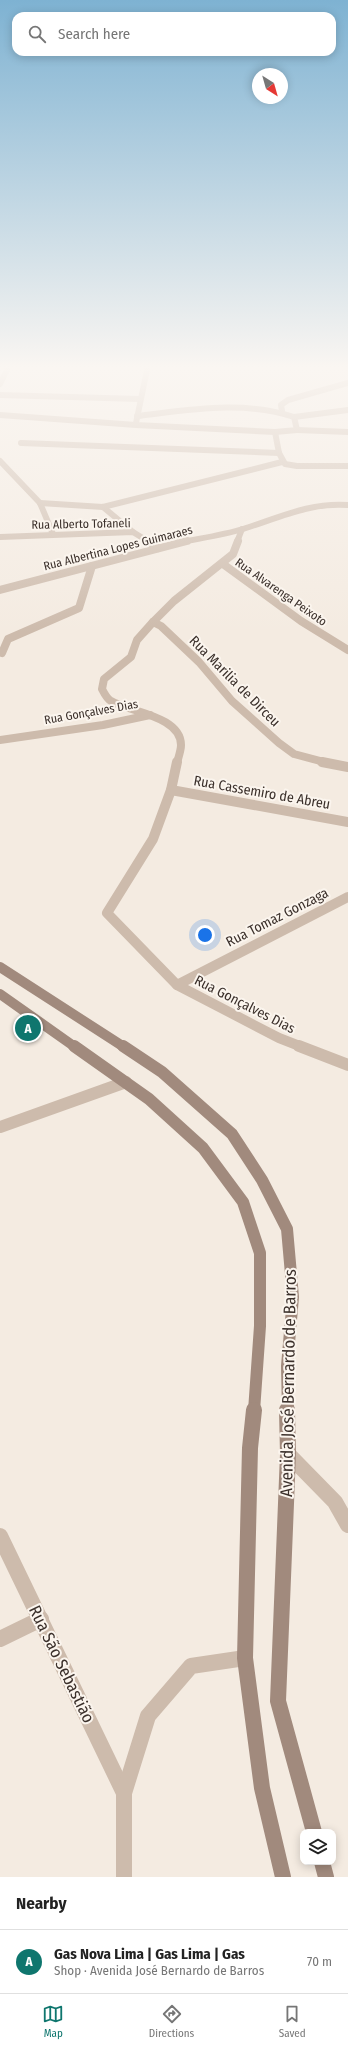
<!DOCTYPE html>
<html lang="en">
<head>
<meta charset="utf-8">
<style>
	:root { --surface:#fff; --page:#f2f2f2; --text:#222; --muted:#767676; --line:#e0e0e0; --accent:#0f766e }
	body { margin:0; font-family:"Fira Sans Condensed",sans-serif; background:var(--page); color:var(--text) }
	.controls { position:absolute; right:12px; bottom:12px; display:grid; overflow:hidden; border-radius:8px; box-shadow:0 2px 10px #0003 }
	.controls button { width:36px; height:36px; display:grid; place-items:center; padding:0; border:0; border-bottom:1px solid var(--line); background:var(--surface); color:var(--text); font:20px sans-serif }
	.compass { position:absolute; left:252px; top:68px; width:36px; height:36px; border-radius:50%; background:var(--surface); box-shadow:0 2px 10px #0003; rotate:143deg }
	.you { position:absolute; left:205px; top:935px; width:14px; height:14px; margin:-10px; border:3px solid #fff; border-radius:50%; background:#1a73e8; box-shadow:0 0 0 6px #1a73e833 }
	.badge { display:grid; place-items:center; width:26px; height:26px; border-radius:50%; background:var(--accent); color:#fff; font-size:13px; font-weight:700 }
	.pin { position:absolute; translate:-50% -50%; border:2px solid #fff; box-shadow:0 1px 4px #0006 }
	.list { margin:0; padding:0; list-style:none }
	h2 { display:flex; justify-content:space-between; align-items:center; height:52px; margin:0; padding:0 16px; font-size:17px }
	h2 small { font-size:13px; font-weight:400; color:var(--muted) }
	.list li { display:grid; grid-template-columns:26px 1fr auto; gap:12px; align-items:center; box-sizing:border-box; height:64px; padding:0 16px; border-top:1px solid var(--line) }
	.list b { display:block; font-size:15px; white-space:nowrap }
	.list p { margin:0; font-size:13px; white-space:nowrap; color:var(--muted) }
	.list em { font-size:13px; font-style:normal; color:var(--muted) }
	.icon { flex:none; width:22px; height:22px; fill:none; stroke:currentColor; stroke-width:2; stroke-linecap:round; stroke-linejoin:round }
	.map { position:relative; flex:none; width:348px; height:1877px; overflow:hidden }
	.search { position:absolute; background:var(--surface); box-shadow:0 2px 10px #0003; left:12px; right:12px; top:12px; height:44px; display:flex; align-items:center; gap:10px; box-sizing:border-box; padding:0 14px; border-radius:12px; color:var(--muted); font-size:15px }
	.sheet { height:116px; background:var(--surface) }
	nav { display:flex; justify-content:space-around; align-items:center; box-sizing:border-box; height:56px; border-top:1px solid var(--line); background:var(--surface); font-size:11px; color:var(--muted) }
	nav a { display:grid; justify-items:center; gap:2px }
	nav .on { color:var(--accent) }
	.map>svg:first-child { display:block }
</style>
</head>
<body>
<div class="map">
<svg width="348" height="1877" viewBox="0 0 348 1877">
	<rect width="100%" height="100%" fill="#f4ebe1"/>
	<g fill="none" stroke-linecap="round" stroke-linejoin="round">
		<g stroke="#cdbbac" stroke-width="6">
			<path d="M0,384L7,370"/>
			<path d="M0,395L140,399"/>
			<path d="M282,411L281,405L288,400L348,383"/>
			<path d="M0,415L136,425L275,432L297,430L294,417C244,400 189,410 137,416"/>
			<path d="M294,417L348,410"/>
			<path d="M136,423L147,370"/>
			<path d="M297,430L348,432"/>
			<path d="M275,432L279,453L285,464L297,466H348"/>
			<path d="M21,443L279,453"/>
			<path d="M0,461L40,503L53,534"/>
			<path d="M40,503L103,507L282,462"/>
			<path d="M103,507L133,532"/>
			<path d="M0,537L133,532L149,542"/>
			<path d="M182,542C202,538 223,535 243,529C278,518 311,502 348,505"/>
			<path d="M237,542L242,529"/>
		</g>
		<g stroke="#cdbbac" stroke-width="8">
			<path d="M148,541L158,548"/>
			<path d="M223,564L301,621L348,650"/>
			<path d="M0,590L187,541"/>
			<path d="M153,622L161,626L199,662L232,701L279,743L294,754L328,763"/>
			<path d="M2,653L8,639L79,608L92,566"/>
			<path d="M0,740L103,725L150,715"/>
			<path d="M177,763C178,758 181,751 181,745C181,716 130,712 111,701C107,699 104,693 102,689L104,679L131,657L137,640L153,622L174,601L233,554L238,541"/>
		</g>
		<g stroke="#cdbbac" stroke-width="10">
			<path d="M177,762L171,790L153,839L107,913L177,985L279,1038L302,1047"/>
			<path d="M322,762L348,767"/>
			<path d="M171,790L348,822"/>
			<path d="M177,985L348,897"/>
		</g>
		<g stroke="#cdbbac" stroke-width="12">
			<path d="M299,1046L348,1065"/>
			<path d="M0,1127L126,1082"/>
		</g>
		<g stroke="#cdbbac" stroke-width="16">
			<path d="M288,1454L335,1502L348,1525"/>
			<path d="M0,1536L124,1793"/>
			<path d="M0,1639L41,1619"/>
			<path d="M124,1877V1793L148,1716L191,1666L245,1658"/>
		</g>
		<g stroke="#a18a7d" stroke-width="10">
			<path d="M0,967L124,1047"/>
			<path d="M0,994L75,1047"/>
		</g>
		<g stroke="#a18a7d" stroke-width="12">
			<path d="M74,1046L149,1099L203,1148L243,1202L260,1253V1326L254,1411"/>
			<path d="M123,1046L162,1072L232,1134L262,1180L287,1229L293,1297L287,1366L288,1411"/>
		</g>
		<g stroke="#a18a7d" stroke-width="16">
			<path d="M254,1410L250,1448L245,1658L262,1788L283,1877"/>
			<path d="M287,1410L288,1454L278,1701L314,1832"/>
			<path d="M322,1862L326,1877"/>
		</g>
	</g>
	<linearGradient id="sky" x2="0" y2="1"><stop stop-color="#7eb2d2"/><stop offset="0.58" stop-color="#faf6f2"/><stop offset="1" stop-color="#faf6f2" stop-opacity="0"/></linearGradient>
	<rect width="348" height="633" fill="url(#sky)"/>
	<g text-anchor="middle" stroke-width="4" stroke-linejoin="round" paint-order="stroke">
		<g font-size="12" fill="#3b302b" stroke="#fbf5ee">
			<text transform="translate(81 524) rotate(-1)" y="4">Rua Alberto Tofaneli</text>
			<text transform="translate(118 548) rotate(-14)" y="4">Rua Albertina Lopes Guimaraes</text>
			<text transform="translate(281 592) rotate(35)" y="4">Rua Alvarenga Peixoto</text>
			<text transform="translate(91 712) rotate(-10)" y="4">Rua Gonçalves Dias</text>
		</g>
		<g font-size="14" fill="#3b302b" stroke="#fbf5ee">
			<text transform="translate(235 681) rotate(45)" y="5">Rua Marilia de Dirceu</text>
			<text transform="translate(262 792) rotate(10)" y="5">Rua Cassemiro de Abreu</text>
			<text transform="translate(277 917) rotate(-27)" y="5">Rua Tomaz Gonzaga</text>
			<text transform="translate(245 1004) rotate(27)" y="5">Rua Gonçalves Dias</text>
		</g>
		<g font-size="17" fill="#3b302b" stroke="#fbf5ee">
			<text transform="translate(288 1383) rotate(-89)" y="6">Avenida José Bernardo de Barros</text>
			<text transform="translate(62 1664) rotate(64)" y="6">Rua São Sebastião</text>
		</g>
	</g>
</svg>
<div class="controls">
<button><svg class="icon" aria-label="layers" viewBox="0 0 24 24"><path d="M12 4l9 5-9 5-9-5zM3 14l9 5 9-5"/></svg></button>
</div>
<svg class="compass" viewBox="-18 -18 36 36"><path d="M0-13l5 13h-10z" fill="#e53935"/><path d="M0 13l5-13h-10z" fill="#767676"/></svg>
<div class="you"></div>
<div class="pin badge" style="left:28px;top:1028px">A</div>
<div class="search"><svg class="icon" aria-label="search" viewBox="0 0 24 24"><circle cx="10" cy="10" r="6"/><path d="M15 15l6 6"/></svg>Search here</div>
</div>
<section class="sheet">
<h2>Nearby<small></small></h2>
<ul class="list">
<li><span class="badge">A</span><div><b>Gas Nova Lima | Gas Lima | Gas</b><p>Shop · Avenida José Bernardo de Barros</p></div><em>70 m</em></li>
</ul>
</section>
<nav>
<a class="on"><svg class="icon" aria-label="map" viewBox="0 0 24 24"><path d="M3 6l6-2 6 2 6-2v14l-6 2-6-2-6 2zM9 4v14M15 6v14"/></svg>Map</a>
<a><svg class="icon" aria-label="directions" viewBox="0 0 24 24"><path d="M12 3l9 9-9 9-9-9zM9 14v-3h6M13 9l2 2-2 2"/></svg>Directions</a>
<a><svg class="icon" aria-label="saved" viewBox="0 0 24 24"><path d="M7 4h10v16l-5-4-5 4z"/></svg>Saved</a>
</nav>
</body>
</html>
